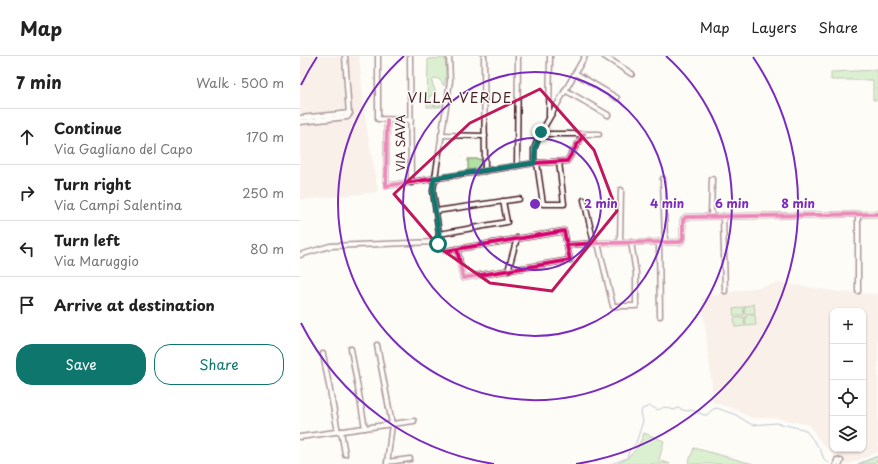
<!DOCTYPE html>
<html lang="en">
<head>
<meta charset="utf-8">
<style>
	:root { --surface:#fff; --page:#f2f2f2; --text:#222; --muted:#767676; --line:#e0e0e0; --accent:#0f766e }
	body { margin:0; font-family:"Playpen Sans",sans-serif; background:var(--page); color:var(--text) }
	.controls { position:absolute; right:12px; bottom:12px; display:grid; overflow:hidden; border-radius:8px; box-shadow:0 1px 3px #0004 }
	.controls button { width:36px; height:36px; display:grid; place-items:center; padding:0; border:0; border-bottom:1px solid var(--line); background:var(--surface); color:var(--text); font:20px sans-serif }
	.stop { position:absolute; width:12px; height:12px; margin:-9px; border:3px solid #0f766e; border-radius:50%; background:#fff }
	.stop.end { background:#0f766e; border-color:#fff; box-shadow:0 1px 4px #0008 }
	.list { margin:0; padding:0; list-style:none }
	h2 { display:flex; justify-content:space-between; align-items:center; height:52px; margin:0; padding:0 16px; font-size:17px }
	h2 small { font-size:13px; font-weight:400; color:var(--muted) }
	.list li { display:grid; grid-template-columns:26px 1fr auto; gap:12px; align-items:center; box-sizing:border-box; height:56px; padding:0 16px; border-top:1px solid var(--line) }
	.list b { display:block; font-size:15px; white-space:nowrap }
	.list p { margin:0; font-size:13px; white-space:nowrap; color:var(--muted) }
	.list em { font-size:13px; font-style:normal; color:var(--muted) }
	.actions { display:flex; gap:8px; padding:12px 16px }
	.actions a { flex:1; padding:9px 0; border:1px solid var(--accent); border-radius:16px; text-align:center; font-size:14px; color:var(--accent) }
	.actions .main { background:var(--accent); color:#fff }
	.icon { flex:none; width:22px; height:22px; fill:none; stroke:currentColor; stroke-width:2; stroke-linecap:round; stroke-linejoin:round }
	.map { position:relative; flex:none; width:578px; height:408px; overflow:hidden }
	header { display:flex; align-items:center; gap:24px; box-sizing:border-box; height:56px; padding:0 20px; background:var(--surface); border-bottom:1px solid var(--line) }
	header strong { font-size:19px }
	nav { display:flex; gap:22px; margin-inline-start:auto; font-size:14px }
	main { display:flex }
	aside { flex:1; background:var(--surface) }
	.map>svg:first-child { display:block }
</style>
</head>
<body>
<header>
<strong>Map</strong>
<nav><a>Map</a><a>Layers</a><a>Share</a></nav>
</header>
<main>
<aside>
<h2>7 min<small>Walk · 500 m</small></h2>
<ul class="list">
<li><svg class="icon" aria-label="ahead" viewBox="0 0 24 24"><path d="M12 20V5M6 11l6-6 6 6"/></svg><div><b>Continue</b><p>Via Gagliano del Capo</p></div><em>170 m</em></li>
<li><svg class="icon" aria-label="right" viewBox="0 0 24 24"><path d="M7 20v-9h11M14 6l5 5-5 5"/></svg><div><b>Turn right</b><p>Via Campi Salentina</p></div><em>250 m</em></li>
<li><svg class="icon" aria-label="left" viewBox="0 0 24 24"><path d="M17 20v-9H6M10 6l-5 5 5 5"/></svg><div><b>Turn left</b><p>Via Maruggio</p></div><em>80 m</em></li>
<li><svg class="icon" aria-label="arrive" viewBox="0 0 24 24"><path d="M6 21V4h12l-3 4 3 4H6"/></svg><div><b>Arrive at destination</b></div></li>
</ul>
<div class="actions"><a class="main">Save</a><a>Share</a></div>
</aside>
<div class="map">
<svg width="578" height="408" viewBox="0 0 578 408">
	<rect width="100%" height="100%" fill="#fdfcf7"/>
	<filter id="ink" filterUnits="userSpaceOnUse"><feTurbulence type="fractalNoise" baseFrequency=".025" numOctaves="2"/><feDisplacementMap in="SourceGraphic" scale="8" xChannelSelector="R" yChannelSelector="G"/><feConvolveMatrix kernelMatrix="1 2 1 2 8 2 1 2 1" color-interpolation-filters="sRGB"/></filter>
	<g filter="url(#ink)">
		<g fill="#f2e2d8" fill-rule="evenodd">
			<path d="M0,0H59L65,62L78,136L0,144Z"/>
			<path d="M480,227L539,236L578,238V396L548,408H542L534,405L536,402L518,383L510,369L477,362H451L437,354L412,346L413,339L402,242ZM533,255H563V393H533Z"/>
		</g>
		<g fill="#b2e2a1" stroke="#7e8066">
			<path d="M145,2L146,21L144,30L139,23L135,22L132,26L136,37L130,40L129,46L130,48L137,50L141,48V51H127L128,3Z"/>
			<path d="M578,14V44H573V24H531V16Z"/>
			<path d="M168,103H181L182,113L168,115Z"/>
			<path d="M454,248L455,257L445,258L444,251Z"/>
			<path d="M443,251L444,259L434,260L433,253Z"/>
			<path d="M455,259L456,269L446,270L445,260Z"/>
			<path d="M444,261L445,270L435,271L434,262Z"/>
			<path d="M344,377L364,385L359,404L370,408H317C330,403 339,391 344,377Z"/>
			<path d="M394,392L453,408H388Z"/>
			<path d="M578,400V405L570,408H558Z"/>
		</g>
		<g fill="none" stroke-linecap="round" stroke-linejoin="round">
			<g stroke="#72849f" stroke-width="1">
				<path d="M311,408L327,402L329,395L336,387L343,365L341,357L342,353L350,350C357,353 357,356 364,351L374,354L378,352L386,355L392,354L404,359H407L413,353L417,352L436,359L452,369L477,367L503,373L507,376L520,393L524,403L529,407"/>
				<path d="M558,408L578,400"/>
			</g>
			<defs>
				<g id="minor">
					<path d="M78,0V63L111,64"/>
					<path d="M110,0L111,127"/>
					<path d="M184,0L185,115"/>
					<path d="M304,0L332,18"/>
					<path d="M275,17L317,42"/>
					<path d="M265,34L308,59"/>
					<path d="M249,60L250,0"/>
					<path d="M0,62L50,57"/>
					<path d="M87,64L86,130L235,107L267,105L284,78"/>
					<path d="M0,66L47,61L49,59L45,0"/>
					<path d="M240,78H299"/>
					<path d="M141,79L185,80"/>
					<path d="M234,107V93L239,80L285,0"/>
					<path d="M237,107L243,148H264L259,106"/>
					<path d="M217,110L218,0"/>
					<path d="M363,123L365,186"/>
					<path d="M284,144L294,187"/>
					<path d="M136,155L219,143"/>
					<path d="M558,158V235"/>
					<path d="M411,160L412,123"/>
					<path d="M423,160L425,235"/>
					<path d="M139,178L207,166L203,145"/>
					<path d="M136,186L145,195L264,175L270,204L163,222L157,193"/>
					<path d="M320,186L321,134"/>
					<path d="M359,186L360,260"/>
					<path d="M298,187L313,250H336V217L331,186"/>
					<path d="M138,188L140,186L138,184L139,178L133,135L150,25L149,0"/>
					<path d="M267,189L298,187L380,186L383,183V164L386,161L578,158"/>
					<path d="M0,199L30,190L136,186"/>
					<path d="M208,215L217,182"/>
					<path d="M77,289L92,368L87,408"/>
					<path d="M51,293L65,372"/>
					<path d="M23,298L38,376"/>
					<path d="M41,375L45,398"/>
					<path d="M0,381L114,365"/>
					<path d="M87,406L110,403"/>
					<path d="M536,408L537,404"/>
					<path d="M540,408L541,405"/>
				</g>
			</defs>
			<use href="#minor" stroke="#4a1f2b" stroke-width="7"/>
			<use href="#minor" stroke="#fdfcf7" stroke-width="4"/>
			<defs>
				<g id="cycleway">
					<path d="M87,64L86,130L235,107L267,105L284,78"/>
					<path d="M136,186L145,195L264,175L270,204L163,222L157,193"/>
					<path d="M267,189L298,187L380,186L383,183V164L386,161L578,158"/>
				</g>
			</defs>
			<use href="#cycleway" stroke="#fdfcf7" stroke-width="6"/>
			<use href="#cycleway" stroke="#d6006c" stroke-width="4"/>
		</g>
	</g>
	<g fill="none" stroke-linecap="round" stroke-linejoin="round" filter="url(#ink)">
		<path stroke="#0f766e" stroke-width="5" d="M138,188L140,186L138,184L139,178L134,146L133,135L134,122L234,107L235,92L241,76"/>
	</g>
	<path d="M0 0H578V408H0ZM240,33L294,94L317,155L252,235L190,227L141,193L94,138L170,67Z" fill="#fdfcf7" fill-opacity=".55" fill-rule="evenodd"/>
	<path fill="none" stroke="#c2185b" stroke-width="3" stroke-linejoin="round" d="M240,33L294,94L317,155L252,235L190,227L141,193L94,138L170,67Z"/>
	<g fill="none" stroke="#7b2cbf" stroke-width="2">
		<circle cx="235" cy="148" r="66"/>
		<circle cx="235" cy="148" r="132"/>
		<path d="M366 0A197 197 0 1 1 104 0"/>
		<path d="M194 408A263 263 0 0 1 1 267M1 29A263 263 0 0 1 17 1M453 1A263 263 0 0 1 276 408"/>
	</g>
	<g text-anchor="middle" stroke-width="3" stroke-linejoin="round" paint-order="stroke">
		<g font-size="12" fill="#4a1f2b" stroke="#fdfcf7">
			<text transform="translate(101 87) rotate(-90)" y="4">VIA SAVA</text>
		</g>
		<g font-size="14" letter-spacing="1" fill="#4a1f2b" stroke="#fdfcf7">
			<text x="160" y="47">VILLA VERDE</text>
		</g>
	</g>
	<circle cx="235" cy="148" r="6" fill="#7b2cbf" stroke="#fdfcf7" stroke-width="2"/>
	<g font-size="12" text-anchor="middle" font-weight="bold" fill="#7b2cbf" stroke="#fdfcf7" stroke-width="3" stroke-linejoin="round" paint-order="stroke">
		<text x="301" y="152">2 min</text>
		<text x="367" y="152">4 min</text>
		<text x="432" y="152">6 min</text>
		<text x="498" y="152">8 min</text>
	</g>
</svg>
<div class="controls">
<button>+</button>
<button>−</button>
<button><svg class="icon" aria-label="locate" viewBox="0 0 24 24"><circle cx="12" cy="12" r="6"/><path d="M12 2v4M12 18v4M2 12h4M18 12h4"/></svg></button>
<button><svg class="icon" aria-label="layers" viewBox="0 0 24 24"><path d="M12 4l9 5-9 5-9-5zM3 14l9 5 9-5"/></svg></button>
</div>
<div class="stop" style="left:138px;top:188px"></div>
<div class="stop end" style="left:241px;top:76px"></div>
</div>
</main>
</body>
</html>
